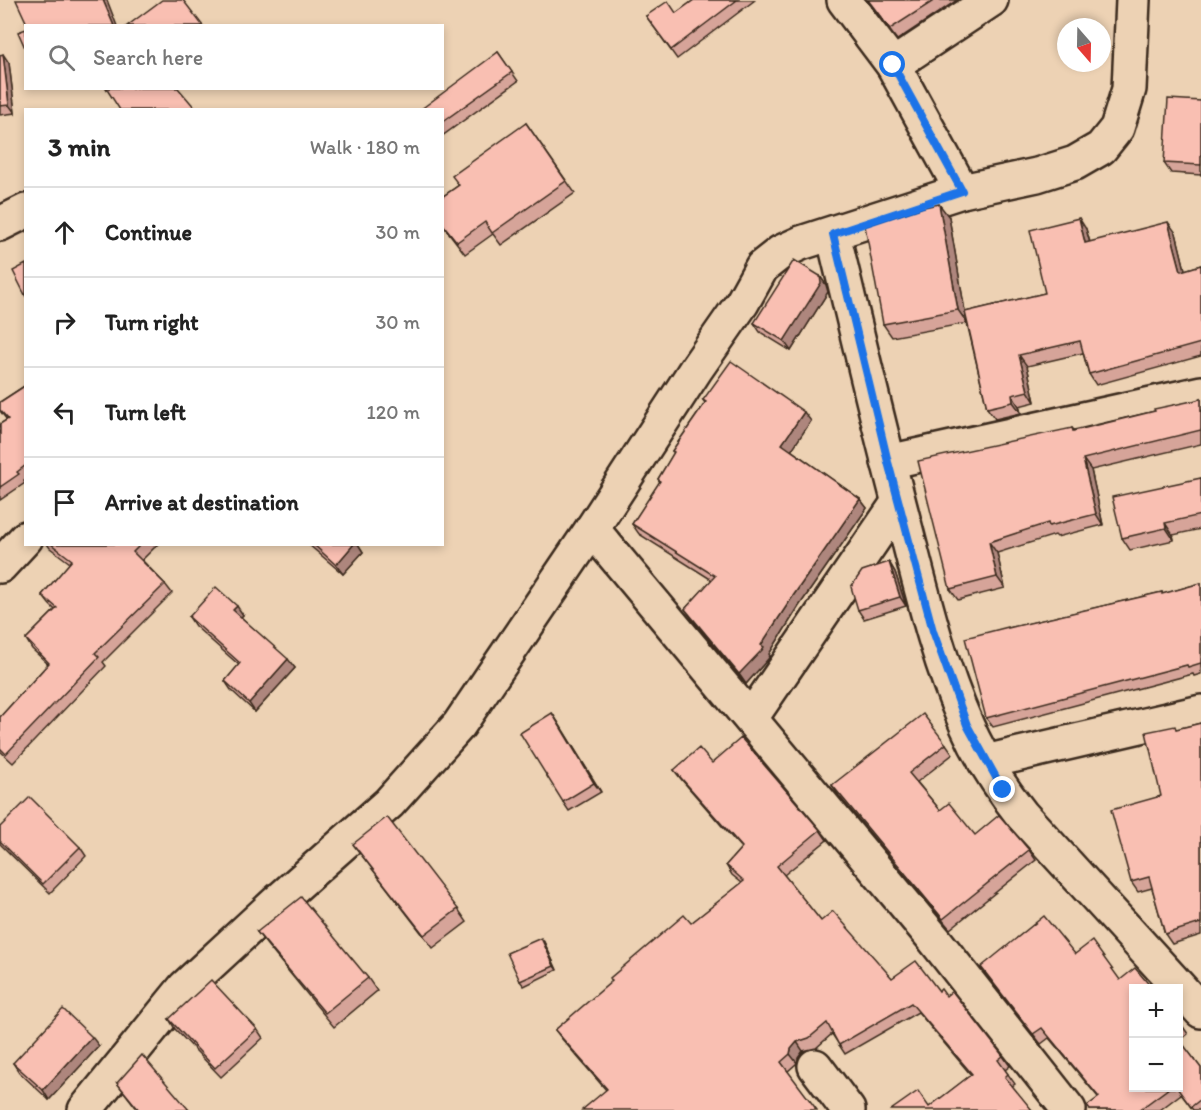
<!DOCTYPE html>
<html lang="en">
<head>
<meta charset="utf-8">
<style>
	:root { --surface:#fff; --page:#f6f6f6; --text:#222; --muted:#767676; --line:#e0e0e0 }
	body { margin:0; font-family:Itim,sans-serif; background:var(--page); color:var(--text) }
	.controls { position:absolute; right:18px; bottom:18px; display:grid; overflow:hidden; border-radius:0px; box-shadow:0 3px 9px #0003 }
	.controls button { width:54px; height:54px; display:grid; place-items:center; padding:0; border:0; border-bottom:2px solid var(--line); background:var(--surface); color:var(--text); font:30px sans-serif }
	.compass { position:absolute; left:1057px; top:18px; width:54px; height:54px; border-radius:50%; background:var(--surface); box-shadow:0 3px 9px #0003; rotate:160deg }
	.stop { position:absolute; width:18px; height:18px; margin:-14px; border:4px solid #1a73e8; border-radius:50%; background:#fff }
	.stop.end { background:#1a73e8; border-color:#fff; box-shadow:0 2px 6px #0008 }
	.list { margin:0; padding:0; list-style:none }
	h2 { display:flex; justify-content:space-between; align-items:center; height:78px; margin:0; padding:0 24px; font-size:26px }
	h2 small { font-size:20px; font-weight:400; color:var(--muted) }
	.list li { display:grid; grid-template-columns:39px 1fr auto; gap:18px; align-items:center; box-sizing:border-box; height:90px; padding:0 24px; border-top:2px solid var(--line) }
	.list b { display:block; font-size:22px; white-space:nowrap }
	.list em { font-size:20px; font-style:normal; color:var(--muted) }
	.icon { flex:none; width:33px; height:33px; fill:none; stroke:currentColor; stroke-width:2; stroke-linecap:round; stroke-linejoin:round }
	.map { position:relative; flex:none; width:1201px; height:1110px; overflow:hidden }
	.search { position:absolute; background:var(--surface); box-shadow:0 3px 9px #0003; left:24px; top:24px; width:420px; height:66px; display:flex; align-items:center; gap:15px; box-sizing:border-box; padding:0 21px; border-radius:0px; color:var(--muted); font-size:22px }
	.panel { position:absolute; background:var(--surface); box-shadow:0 3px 9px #0003; left:24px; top:108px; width:420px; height:438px; border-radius:0px }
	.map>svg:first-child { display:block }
</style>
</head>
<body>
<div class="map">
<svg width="1201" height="1110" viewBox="0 0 1201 1110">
	<rect width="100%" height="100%" fill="#edd2b4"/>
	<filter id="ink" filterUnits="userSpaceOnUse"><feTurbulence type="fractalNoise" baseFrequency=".0167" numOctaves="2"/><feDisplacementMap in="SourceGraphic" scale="12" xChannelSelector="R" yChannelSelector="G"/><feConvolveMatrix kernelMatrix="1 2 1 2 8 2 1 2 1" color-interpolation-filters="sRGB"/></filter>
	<g filter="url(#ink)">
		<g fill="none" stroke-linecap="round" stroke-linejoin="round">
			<defs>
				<g id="minor">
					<path d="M844,0L893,65L962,191"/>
					<path d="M893,65L991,0"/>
					<path d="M0,224L26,211"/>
					<path d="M833,234C857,333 880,432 906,530C923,596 939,663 967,726C981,758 1000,787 1022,815L1201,1011"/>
					<path d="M888,462L1201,393"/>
					<path d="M592,529L934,939L1069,1110"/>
					<path d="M0,566L26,538"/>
					<path d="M751,718L898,503"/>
					<path d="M985,762L1201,712"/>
					<path d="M815,1066L848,1110"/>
					<path d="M85,1110L185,987L276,903L389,803L459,725L592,529L696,369L742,303L762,267L781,252L801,243L962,191L1037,175L1075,163L1101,148L1117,128L1129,89L1133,0"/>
				</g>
			</defs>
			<use href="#minor" stroke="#3b2a1e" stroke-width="38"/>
			<use href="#minor" stroke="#edd2b4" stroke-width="33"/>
		</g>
		<g fill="#d6a499" stroke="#3b2a1e" stroke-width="1.5">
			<path d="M694,0H755L677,59L646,16L676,13Z"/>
			<path d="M867,0H957L897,40Z"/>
			<path d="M498,52L518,81L442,136V110Z"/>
			<path d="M0,55L9,63L15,113L0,115Z"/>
			<path d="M1201,101V175L1171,173L1164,163Z"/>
			<path d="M526,123L575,193L501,245L493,234L465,254L442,224V197L459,185Z"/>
			<path d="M949,217L965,312L1045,293L1086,229L1090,242L1176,233L1185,270L1201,265V356L1096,385L1089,374L1083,353L1027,366L1035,402L1019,406L1021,413L995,419L987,408L967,323L892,337L883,324Z"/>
			<path d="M820,276L826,285L828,292L791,351L760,332L754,323Z"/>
			<path d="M26,385V480L24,481L25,483L0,500V424L7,420L0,411V402Z"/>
			<path d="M1201,398V444L1091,470L1103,525L1057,537L1055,535L997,553L1005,588L958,600L950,589L1072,428L1074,430L1155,411L1197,400Z"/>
			<path d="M703,400L811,421L791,450L860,499L867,508L799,606L769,654L770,656L768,659L746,684L692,619L685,609L712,580L639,534L632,524L660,482L658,479L674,453L672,451L705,403Z"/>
			<path d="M1201,478V529L1173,535L1174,540L1130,550L1122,538Z"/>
			<path d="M47,544H158L142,560L165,584L172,593L103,662L106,666L13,763L0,751V717L48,664L32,649L26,639L55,610L49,604L42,595L70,563L50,548Z"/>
			<path d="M308,544H358L363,552L343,574Z"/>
			<path d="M889,562L895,572L906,606L864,619L858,610Z"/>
			<path d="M1201,583V674L1194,676L1193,674L993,727L986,718L1009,628L1162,592L1163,594Z"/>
			<path d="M243,615L241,617L295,668L255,712L231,690L225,681L239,665L195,626L189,617Z"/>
			<path d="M552,713L601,792L569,811L563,802Z"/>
			<path d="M1201,723V935L1172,944L1165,934L1152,888L1138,892L1131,882L1161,796L1177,729Z"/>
			<path d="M946,744L953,754L917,782L940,810L975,835L1029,850L1036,860L950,929L839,796L832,785Z"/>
			<path d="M712,763L820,830L827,840L784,875L821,921L892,978L939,991L1003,1056L1010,1066L1005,1070L1015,1084L1012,1086L929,1107L971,1075L918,1012L845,1054L832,1034L816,1048L803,1051L798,1058L797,1063L788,1071L606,1090L562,1039L555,1030L742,883L732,875L726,865L741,848L681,779L674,770Z"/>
			<path d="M0,827L80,847L86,856L50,893L0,844Z"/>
			<path d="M353,844L458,909L467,922L433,948Z"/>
			<path d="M257,932L368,978L377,991L334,1027L267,945Z"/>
			<path d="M544,942L557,970L524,986L520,981Z"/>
			<path d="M981,967L1134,1088H1179V1021L1188,1034L1180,1041L1201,1068V1110H1193L1181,1094L1160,1110H1090L1098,1097L1049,1038L1041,1044Z"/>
			<path d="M169,1019L257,1029L263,1038L221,1077L175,1029Z"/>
			<path d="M99,1046L49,1100L19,1072L13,1063Z"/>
			<path d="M117,1083L189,1110H138Z"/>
		</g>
		<g fill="#ae867d" stroke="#3b2a1e" stroke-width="1.5">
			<path d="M103,0H107L117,26H114Z"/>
			<path d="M3,54L9,63L15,113L9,105Z"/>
			<path d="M939,204L949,217L967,323L958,310Z"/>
			<path d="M1079,218L1086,229L1093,254L1085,243Z"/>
			<path d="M1168,222L1176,233L1188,282L1181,271Z"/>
			<path d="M820,276L826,285L828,292L791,351L784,341Z"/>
			<path d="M1019,355L1027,366L1035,402L1028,391Z"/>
			<path d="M1012,395L1019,406L1021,413L1013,402Z"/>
			<path d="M804,412L811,421L789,454L782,444Z"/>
			<path d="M1083,459L1091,470L1103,525L1096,514Z"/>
			<path d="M860,499L867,508L799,606L769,654L770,656L768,659L746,684L739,674L761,645L793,596Z"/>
			<path d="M1165,523L1173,535L1174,540L1166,528Z"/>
			<path d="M989,542L997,553L1005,588L997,577Z"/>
			<path d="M354,544H358L363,552L343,574L336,565Z"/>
			<path d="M889,562L895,572L906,606L900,597Z"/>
			<path d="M237,606L243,615L239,619L233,610Z"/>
			<path d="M288,659L295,668L255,712L249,703Z"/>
			<path d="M552,713L558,722L601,792L594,783Z"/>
			<path d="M541,938L544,942L557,970L554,966Z"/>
			<path d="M92,1037L99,1046L49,1100L43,1090Z"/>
			<path d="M797,1042L803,1051L798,1058L797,1063L790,1054L791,1049Z"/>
		</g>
		<g fill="#f9bfb2" stroke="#3b2a1e" stroke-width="1.5">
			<path d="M16,0H103L114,26H28Z"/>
			<path d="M162,0H183L203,26H127Z"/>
			<path d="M694,0H737L671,50L646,16L668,1L676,13Z"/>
			<path d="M868,0H935L890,29Z"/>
			<path d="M26,29V50L18,32Z"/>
			<path d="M498,52L512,72L442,122V110H420Z"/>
			<path d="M3,54L9,105L0,106V55Z"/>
			<path d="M106,88H178L195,108L193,110H120Z"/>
			<path d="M1168,99L1201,101V165L1164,163Z"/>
			<path d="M526,123L566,181L492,233L485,222L457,242L442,223V197L459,185L452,176Z"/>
			<path d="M939,204L958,310L883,324L865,226L923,207Z"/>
			<path d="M1079,218L1085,243L1168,222L1181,271L1201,265V343L1089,374L1080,341L1019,355L1028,391L1012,395L1013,402L987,408L965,312L1045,293L1030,230Z"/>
			<path d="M794,260L820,276L821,283L784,341L754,323Z"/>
			<path d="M26,264V297L13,271Z"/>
			<path d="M731,361L804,412L782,444L860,499L793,596L761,645L764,647L762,650L739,674L685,609L715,576L632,524L660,481L658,479L674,452L672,451L706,402L703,400Z"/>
			<path d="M26,385V465L17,472L19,474L0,487V424L8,419L0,410V402Z"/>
			<path d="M1201,398V430L1083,459L1096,514L1049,526L1048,523L989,542L997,577L950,589L918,461L1072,428L1073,431L1155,411L1154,409L1197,400Z"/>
			<path d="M1201,478V515L1165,523L1166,528L1122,538L1112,497Z"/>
			<path d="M51,544H141L133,552L165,584L95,653L99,657L6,754L0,748V717L49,663L26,639L57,608L42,595L72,560Z"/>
			<path d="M313,544H354L336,565Z"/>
			<path d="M889,562L900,597L858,610L851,587L862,571Z"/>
			<path d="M1201,583V663L1188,667L1187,665L986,718L965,638L1008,627V628L1162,592V594Z"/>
			<path d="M216,587L237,606L233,610L288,659L249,703L225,681L240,663L189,617Z"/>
			<path d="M552,713L594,783L563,802L520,733Z"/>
			<path d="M923,714L946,744L909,773L940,810L949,803L975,835L999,815L1029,850L943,919L832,785Z"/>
			<path d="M1201,723V923L1165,934L1149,877L1131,882L1111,810L1161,796L1146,732L1175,726L1176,729Z"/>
			<path d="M741,738L820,830L777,866L821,921L833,911L892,978L916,961L939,991L941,989L946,996L952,991L1003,1056L998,1060L1008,1074L1005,1077L1032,1110H891L918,1091L929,1107L972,1074L911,1003L839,1045L827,1023L809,1038L797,1042L791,1049L790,1054L781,1062L817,1110H582L607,1089L555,1030L612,981L610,978L684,915L691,923L744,881L726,865L742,847L674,770L699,748L712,763Z"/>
			<path d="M30,797L80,847L43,884L0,841V827Z"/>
			<path d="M387,817L458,909L424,935L353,844Z"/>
			<path d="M301,897L368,978L325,1013L257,932Z"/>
			<path d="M1044,916L1075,954L1092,941L1120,980L1135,968L1152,988H1134V1088H1169L1139,1110H1090L1087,1106L1099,1097L1042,1028L1033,1034L981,967Z"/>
			<path d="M541,938L554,966L520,981L507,953Z"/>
			<path d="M211,980L257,1029L215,1068L169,1019Z"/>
			<path d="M63,1009L92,1037L43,1090L13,1063Z"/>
			<path d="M1179,1039L1201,1068V1099L1191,1107L1177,1088H1179Z"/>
			<path d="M142,1055L189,1110H139L117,1083Z"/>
		</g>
	</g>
	<g fill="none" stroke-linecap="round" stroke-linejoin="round" filter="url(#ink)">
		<path stroke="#1a73e8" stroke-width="8" d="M893,65L962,191L833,234L888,462L933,631L967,725L1003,790"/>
	</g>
</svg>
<div class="controls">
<button>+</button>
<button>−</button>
</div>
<svg class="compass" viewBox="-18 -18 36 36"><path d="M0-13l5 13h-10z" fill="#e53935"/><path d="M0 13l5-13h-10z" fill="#767676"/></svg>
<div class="stop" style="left:893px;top:65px"></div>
<div class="stop end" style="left:1003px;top:790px"></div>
<div class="search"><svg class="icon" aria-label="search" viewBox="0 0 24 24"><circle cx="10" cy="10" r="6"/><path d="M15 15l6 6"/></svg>Search here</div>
<section class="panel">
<h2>3 min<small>Walk · 180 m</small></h2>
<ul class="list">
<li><svg class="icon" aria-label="ahead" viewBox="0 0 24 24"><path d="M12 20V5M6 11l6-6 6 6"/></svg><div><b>Continue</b></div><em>30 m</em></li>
<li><svg class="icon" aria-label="right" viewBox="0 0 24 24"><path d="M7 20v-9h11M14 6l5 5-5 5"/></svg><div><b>Turn right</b></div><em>30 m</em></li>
<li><svg class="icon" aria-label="left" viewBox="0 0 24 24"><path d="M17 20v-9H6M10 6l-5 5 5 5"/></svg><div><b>Turn left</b></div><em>120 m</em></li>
<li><svg class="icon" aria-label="arrive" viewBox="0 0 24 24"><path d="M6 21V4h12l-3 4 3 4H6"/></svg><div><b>Arrive at destination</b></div></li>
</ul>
</section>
</div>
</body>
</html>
